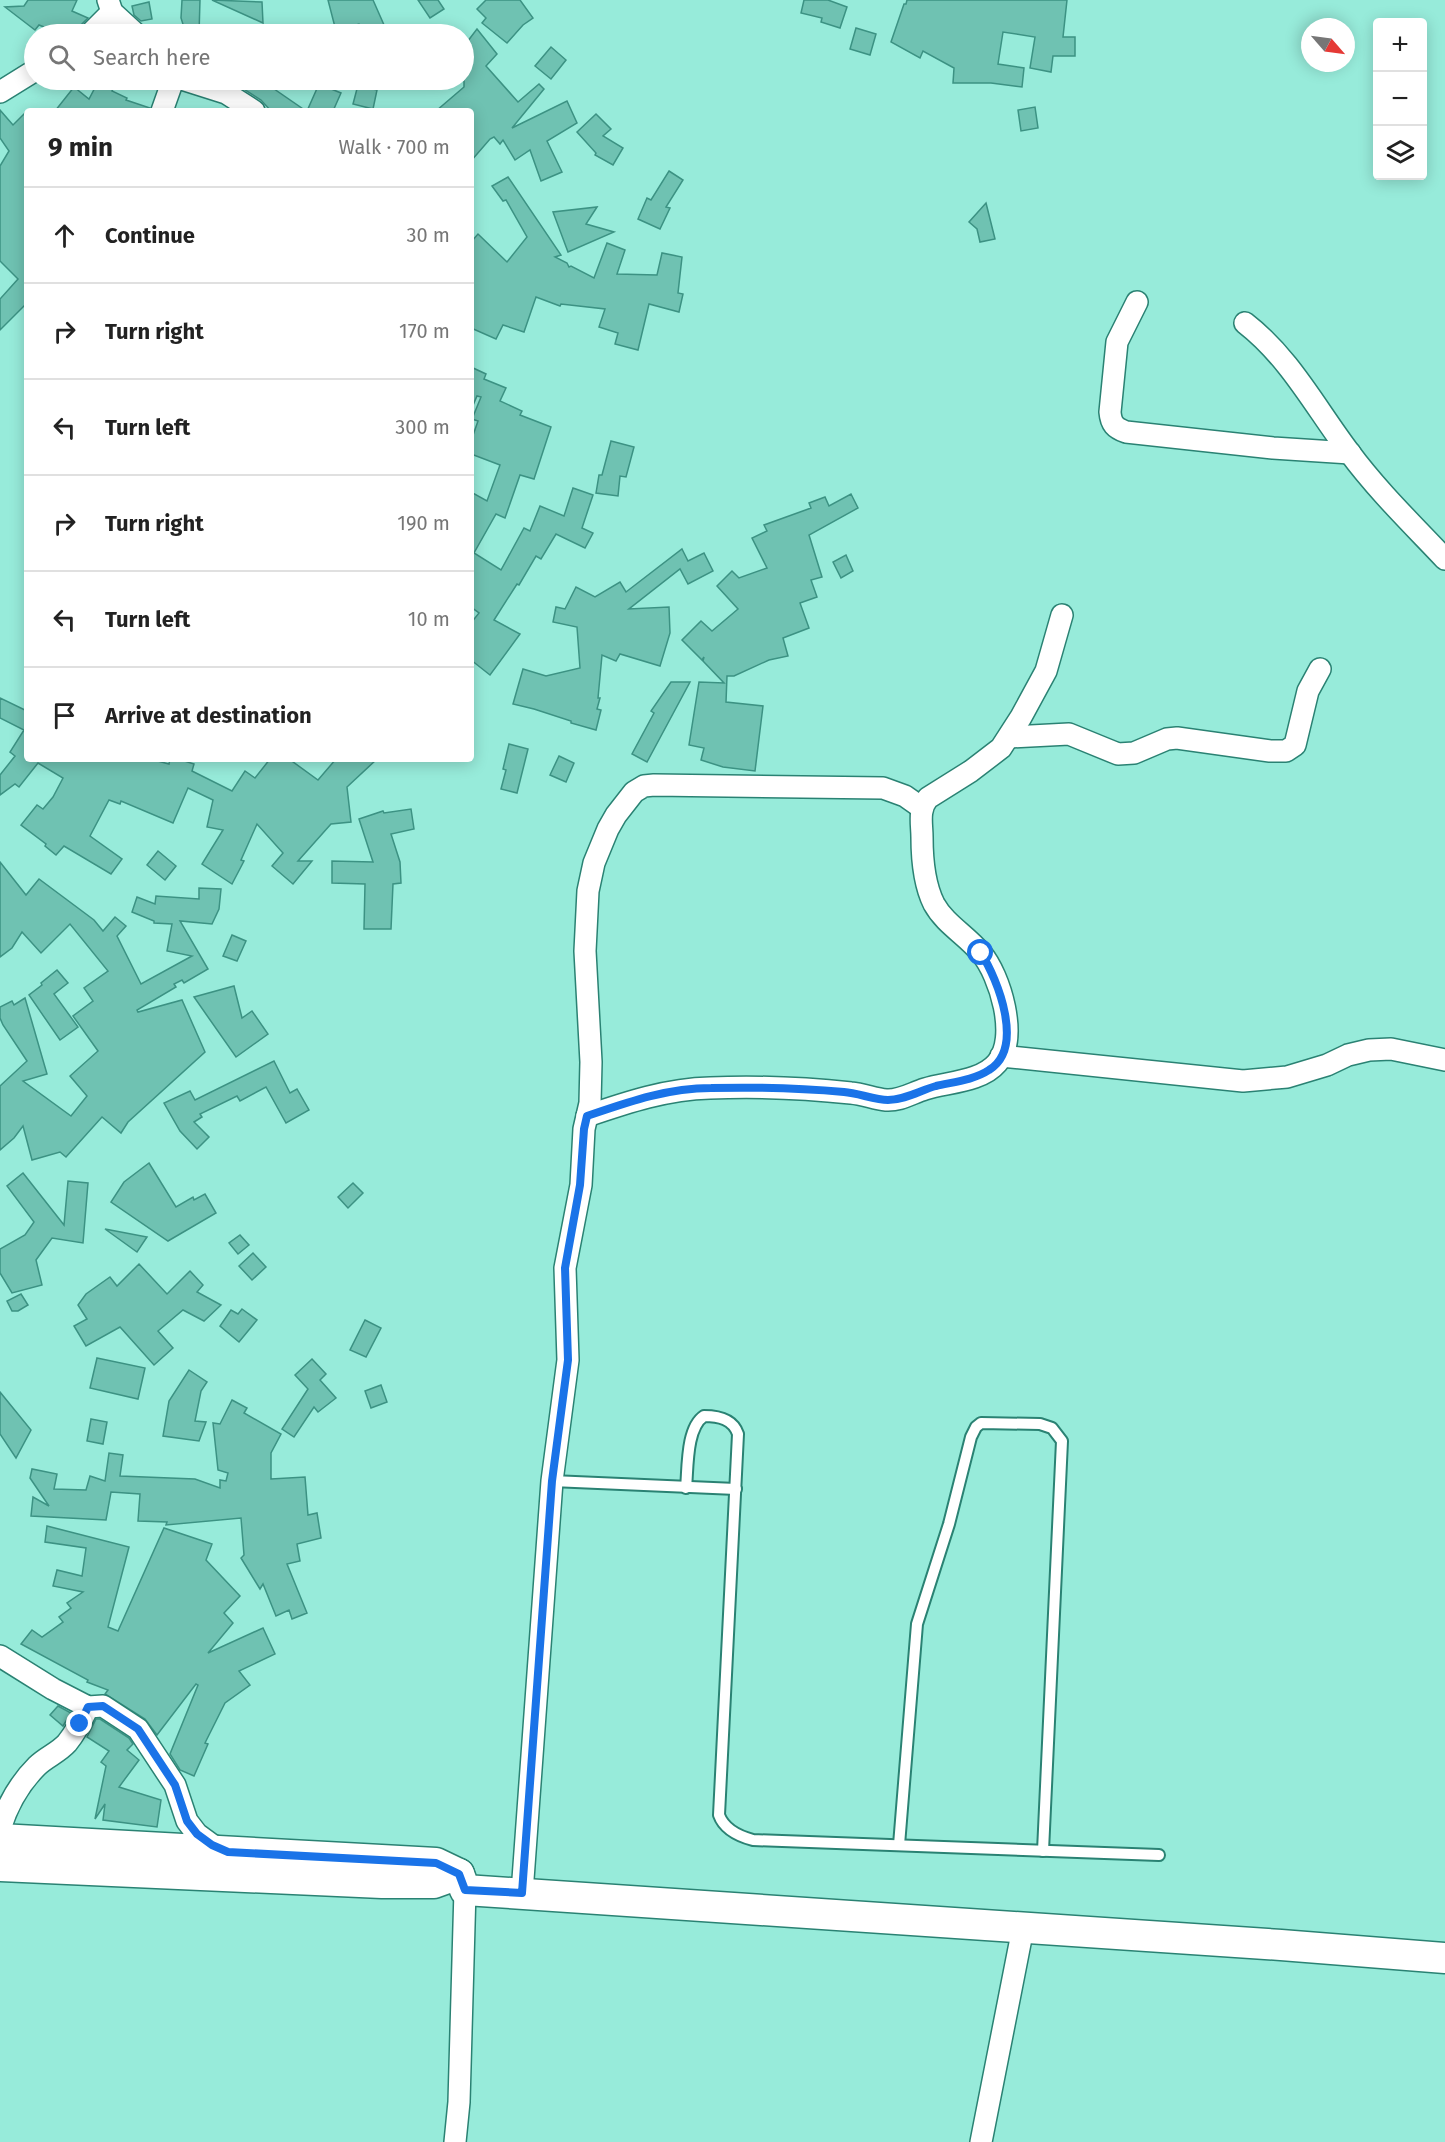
<!DOCTYPE html>
<html lang="en">
<head>
<meta charset="utf-8">
<style>
	:root { --surface:#fff; --page:#f2f2f2; --text:#222; --muted:#767676; --line:#e0e0e0 }
	body { margin:0; font-family:"Fira Sans",sans-serif; background:var(--page); color:var(--text) }
	.controls { position:absolute; right:18px; top:18px; display:grid; overflow:hidden; border-radius:6px; box-shadow:0 3px 15px #0003 }
	.controls button { width:54px; height:54px; display:grid; place-items:center; padding:0; border:0; border-bottom:2px solid var(--line); background:var(--surface); color:var(--text); font:30px sans-serif }
	.compass { position:absolute; left:1301px; top:18px; width:54px; height:54px; border-radius:50%; background:var(--surface); box-shadow:0 3px 15px #0003; rotate:118deg }
	.stop { position:absolute; width:18px; height:18px; margin:-14px; border:4px solid #1a73e8; border-radius:50%; background:#fff }
	.stop.end { background:#1a73e8; border-color:#fff; box-shadow:0 2px 6px #0008 }
	.list { margin:0; padding:0; list-style:none }
	h2 { display:flex; justify-content:space-between; align-items:center; height:78px; margin:0; padding:0 24px; font-size:26px }
	h2 small { font-size:20px; font-weight:400; color:var(--muted) }
	.list li { display:grid; grid-template-columns:39px 1fr auto; gap:18px; align-items:center; box-sizing:border-box; height:96px; padding:0 24px; border-top:2px solid var(--line) }
	.list b { display:block; font-size:22px; white-space:nowrap }
	.list em { font-size:20px; font-style:normal; color:var(--muted) }
	.icon { flex:none; width:33px; height:33px; fill:none; stroke:currentColor; stroke-width:2; stroke-linecap:round; stroke-linejoin:round }
	.map { position:relative; flex:none; width:1445px; height:2142px; overflow:hidden }
	.search { position:absolute; background:var(--surface); box-shadow:0 3px 15px #0003; left:24px; top:24px; width:450px; height:66px; display:flex; align-items:center; gap:15px; box-sizing:border-box; padding:0 21px; border-radius:33px; color:var(--muted); font-size:22px }
	.panel { position:absolute; background:var(--surface); box-shadow:0 3px 15px #0003; left:24px; top:108px; width:450px; height:654px; border-radius:6px }
	.map>svg:first-child { display:block }
</style>
</head>
<body>
<div class="map">
<svg width="1445" height="2142" viewBox="0 0 1445 2142">
	<rect width="100%" height="100%" fill="#97ebda"/>
	<g fill="#6fc2b2" stroke="#3c9283" stroke-width="1.5">
		<path d="M28,0H77L72,11L88,18L81,25L78,34H61L39,25L35,30L5,7L24,6Z"/>
		<path d="M182,0H200L199,34H186L181,18Z"/>
		<path d="M212,0L262,2L263,23Z"/>
		<path d="M328,0H373L388,34H368L359,24L336,31Z"/>
		<path d="M418,0H438L444,9L430,18Z"/>
		<path d="M486,0H520L533,18L523,25L507,43L482,23L486,18L477,9Z"/>
		<path d="M804,0H828L847,7L840,28L821,22L822,18L801,13Z"/>
		<path d="M907,0H1067L1063,37H1075V56H1053L1051,72L1030,68L1035,37L1003,32L998,64L1024,68L1022,87L991,83H953L954,68L923,51L920,58L891,42L904,4H906Z"/>
		<path d="M149,2L152,19L141,21L134,15L132,6Z"/>
		<path d="M856,28L876,34L870,55L850,49Z"/>
		<path d="M477,29L497,54L486,66L518,102L539,84L544,89L512,128L567,101L577,123L547,141L562,172L541,181L530,150L515,160L503,140L500,144L494,137L490,139L471,161V111H436L464,87V46Z"/>
		<path d="M551,47L566,60L551,79L535,66Z"/>
		<path d="M99,80H118L112,91L127,98L126,100L150,108V111H55L74,87L89,99Z"/>
		<path d="M244,80H261L306,111H271L261,100L239,86Z"/>
		<path d="M319,84L341,93L333,111H307Z"/>
		<path d="M358,85L377,90L373,109L353,104Z"/>
		<path d="M1035,107L1038,128L1021,131L1018,110Z"/>
		<path d="M0,110L13,125L27,111V303L0,330V299L18,279L0,261V166L9,151L0,138Z"/>
		<path d="M596,114L611,129L603,136L623,148L613,165L595,155L596,153L577,132Z"/>
		<path d="M669,171L683,180L666,207L670,208L660,229L638,219L647,198L651,200Z"/>
		<path d="M508,177L561,255L555,257L567,263L569,267L571,266L594,278L607,243L625,250L617,274L657,275L662,253L682,257L678,293L683,294L679,312L649,304L638,350L615,344L618,333L599,327L605,309L561,304L560,306L536,297L524,332L503,325L496,339L471,328V242L478,234L507,262L527,237L506,200L503,201L492,186Z"/>
		<path d="M986,203L995,239L980,242L977,229L969,222Z"/>
		<path d="M597,207L586,224L614,232L568,252L553,212Z"/>
		<path d="M471,367L486,374L484,379L506,388L500,401L522,411L520,415L551,427L534,479L520,475L505,518L496,514L474,553L501,570L524,528L530,531L540,506L564,516L573,488L593,495L582,528L593,533L585,548L556,534L541,559L536,556L519,585L517,584L494,620L520,634L490,675L471,660V623L479,613L471,607V492L487,501L500,465L471,454V441L478,421L472,419L481,397L477,396L471,410Z"/>
		<path d="M611,441L634,447L626,477L620,476L618,496L596,493L599,475H602Z"/>
		<path d="M851,494L858,508L809,535L822,577L811,580L817,597L800,603L809,628L783,638L788,656L769,660L734,676H727L726,702L763,706L755,771L723,767L701,760L704,748L689,745L699,682L724,683L703,661L704,657L702,660L682,640L701,621L712,631L738,609L717,586L732,571L739,578L767,568L752,538L767,531L764,525L811,508L809,503L825,497L829,506Z"/>
		<path d="M682,549L688,561L704,553L713,571L688,584L680,569L629,609L669,607L670,633L660,666L620,654L616,661L602,655L598,698H600L597,709L601,710L596,730L571,723V721L534,709L513,704L523,669L546,676L580,668L577,627L553,622L556,607L565,609L576,587L595,597L620,582L626,592Z"/>
		<path d="M846,555L853,571L841,578L833,562Z"/>
		<path d="M671,682H690L647,762L632,754L654,713L651,711Z"/>
		<path d="M0,698L27,711V759H150L169,764L170,759H178L194,764L192,771L232,791L245,771L255,778L270,759H289L318,780L336,759H377L347,787L351,822L331,824L298,861H312L293,884L272,866L283,853L257,824L241,860L244,861L232,884L202,864L223,830L207,827L213,800L188,788L173,823L121,801L120,804L109,800L90,836L122,859L111,874L64,846L56,855L45,846L46,844L21,825L37,805L43,809L53,797L63,778L38,763L19,787L15,784L0,795V775L15,756L10,752L24,730L0,718Z"/>
		<path d="M509,744L528,749L517,793L501,789L506,770L503,769Z"/>
		<path d="M559,756L574,763L566,782L550,775Z"/>
		<path d="M411,809L414,829L391,834L400,862L401,883L393,884L391,929H364L365,884L332,883V861L373,862L359,819L383,811L384,813Z"/>
		<path d="M158,851L176,866L165,880L147,865Z"/>
		<path d="M0,862L26,895L39,879L94,920L103,931L115,917L126,926L117,936L141,984L192,956L167,951L172,924L154,923V921L132,912L137,897L155,904L156,896L199,899V888L221,889L219,909L212,924L180,921L208,969L184,983L182,980L174,984L176,987L137,1010L138,1012L182,1000L205,1052L128,1122L121,1133L102,1117L66,1157L60,1152L32,1160L23,1126L14,1138L0,1150V1086L27,1061L3,1025L0,1018V1007L12,1001L14,1005L25,998L47,1074L23,1081L71,1116L87,1096L70,1076L98,1051L73,1016L93,1001L84,988L108,971L70,924L41,953L22,932L12,948L0,957Z"/>
		<path d="M232,935L246,941L237,961L223,956Z"/>
		<path d="M57,970L68,983L54,994L78,1027L60,1040L29,995L42,985L41,983Z"/>
		<path d="M234,986L242,1018L252,1011L268,1034L236,1057L194,997Z"/>
		<path d="M274,1061L290,1093L297,1089L309,1110L286,1123L266,1087L240,1101L237,1096L200,1114L202,1117L194,1122L209,1137L197,1149L180,1131L164,1103L190,1091L195,1100Z"/>
		<path d="M149,1163L176,1207L193,1197L194,1200L205,1194L216,1213L168,1241L111,1202L124,1182Z"/>
		<path d="M23,1173L64,1225L68,1181L88,1183L83,1243L52,1238L36,1260L42,1285L12,1293L0,1273V1249L25,1235L34,1222L7,1186Z"/>
		<path d="M353,1183L363,1193L348,1208L338,1197Z"/>
		<path d="M105,1229L147,1237L137,1252Z"/>
		<path d="M240,1235L249,1245L238,1254L229,1243Z"/>
		<path d="M253,1253L266,1267L252,1280L239,1266Z"/>
		<path d="M139,1264L167,1294L190,1271L203,1285L197,1292L221,1305L204,1321L183,1310L158,1331L173,1348L154,1365L120,1327L86,1346L74,1326L87,1319L78,1305L86,1294L110,1277L117,1286Z"/>
		<path d="M21,1294L28,1305L18,1311H12L7,1301Z"/>
		<path d="M242,1309L257,1320L239,1342L220,1326L231,1310L238,1314Z"/>
		<path d="M365,1320L381,1328L366,1357L350,1350Z"/>
		<path d="M97,1358L145,1368L138,1399L90,1388Z"/>
		<path d="M312,1359L326,1374L320,1380L336,1398L318,1412L314,1407L294,1437L282,1429L308,1389L295,1375Z"/>
		<path d="M189,1370L207,1382L201,1391L195,1421L206,1422L199,1441L163,1436L169,1401Z"/>
		<path d="M381,1385L387,1402L371,1408L365,1391Z"/>
		<path d="M0,1392L31,1430L16,1458L0,1434Z"/>
		<path d="M232,1400L247,1408L244,1413L281,1434L271,1453V1479L305,1477L308,1515L317,1513L321,1538L297,1544L300,1561L287,1564L307,1613L292,1619L289,1610L276,1616L263,1584L260,1589L241,1558L244,1555L241,1518L166,1525L167,1522L138,1521L140,1494L111,1492L106,1520L31,1516L33,1497L49,1506L30,1478L32,1469L57,1474L54,1489L86,1490L90,1476L105,1481L109,1453L123,1455L120,1476L195,1479L220,1488V1480L226,1481L228,1473L218,1470L213,1423L220,1424Z"/>
		<path d="M91,1419L107,1422L103,1444L87,1441Z"/>
		<path d="M47,1526L129,1547L108,1627L118,1631L164,1528L212,1544L206,1560L240,1596L224,1613L233,1623L208,1653L263,1628L275,1654L239,1671L250,1685L225,1703L205,1743L208,1744L194,1776L180,1770L170,1754L198,1685L196,1684L157,1735L145,1719L105,1694L108,1690L87,1682L88,1680L21,1644L32,1630L42,1637L63,1622L59,1617L71,1608L67,1603L83,1592L53,1586L57,1570L82,1576L86,1548L45,1542Z"/>
		<path d="M58,1706L71,1713L63,1726L50,1715Z"/>
		<path d="M96,1719H100L129,1738L133,1744L127,1750L139,1760L119,1787L161,1800L157,1827L103,1820L105,1804L95,1819L106,1766L101,1762L109,1751L87,1737Z"/>
	</g>
	<g fill="none" stroke-linecap="round" stroke-linejoin="round">
		<defs>
			<g id="lane">
				<path d="M552,1481L736,1489"/>
				<path d="M686,1488C688,1468 686,1428 704,1416C719,1416 733,1419 738,1434L719,1815C724,1829 738,1836 753,1840L1159,1855"/>
				<path d="M899,1845L917,1624L949,1524L971,1437L976,1427L981,1423L1040,1424L1052,1428L1062,1441L1043,1851"/>
			</g>
			<g id="street">
				<path d="M108,0L112,12L136,34"/>
				<path d="M90,34L112,12"/>
				<path d="M185,80L226,93L254,111"/>
				<path d="M0,92L34,71"/>
				<path d="M162,111L173,80"/>
				<path d="M1137,302L1117,342L1110,412C1111,424 1115,428 1126,432L1273,448L1350,453"/>
				<path d="M1245,323C1290,358 1315,407 1349,452C1377,490 1412,524 1445,559"/>
				<path d="M1009,737L1069,734L1118,754L1134,753L1167,739L1177,738L1270,751H1286L1295,745L1308,691L1320,669"/>
				<path d="M1001,1056L1243,1081L1287,1077L1327,1065L1348,1055L1369,1050L1391,1049L1445,1060"/>
				<path d="M587,1116C628,1102 667,1089 710,1088C757,1086 804,1088 851,1093C863,1094 875,1099 886,1100C900,1101 912,1093 925,1089C947,1082 981,1082 997,1063C1019,1038 1000,975 981,953C966,935 945,924 934,904C924,884 922,859 922,837C922,824 918,810 928,798L971,771L1001,748L1021,717L1046,671L1062,615"/>
				<path d="M0,1656L53,1689L88,1707L103,1706L138,1729L175,1785L187,1821L197,1834L212,1845L223,1849"/>
				<path d="M0,1829C7,1806 20,1783 37,1766C46,1757 58,1753 67,1743C76,1732 82,1720 88,1707"/>
				<path d="M522,1893L552,1481L568,1360L565,1268L581,1185L584,1129L590,1103L591,1062L585,951L588,891L594,863L608,829L616,815L634,792L644,786L654,785L883,788L905,796L922,808"/>
				<path d="M455,2142L459,2102L465,1890"/>
				<path d="M981,2142L1023,1928"/>
			</g>
			<g id="secondary">
				<path d="M0,1839L436,1863L459,1874L465,1890L1281,1945L1445,1958"/>
				<path d="M0,1866L382,1883H434L459,1874"/>
			</g>
		</defs>
		<use href="#lane" stroke="#2a8273" stroke-width="14"/>
		<use href="#street" stroke="#2a8273" stroke-width="24"/>
		<use href="#secondary" stroke="#2a8273" stroke-width="33"/>
		<use href="#lane" stroke="#fff" stroke-width="10"/>
		<use href="#street" stroke="#fff" stroke-width="21"/>
		<use href="#secondary" stroke="#fff" stroke-width="30"/>
	</g>
	<g fill="none" stroke-linecap="round" stroke-linejoin="round">
		<path stroke="#1a73e8" stroke-width="8" d="M80,1724L88,1707L103,1706L138,1729L175,1785L187,1821L197,1834L212,1845L228,1852L436,1863L459,1874L465,1890L522,1893L552,1481L568,1360L565,1268L580,1185L584,1129L587,1116C628,1102 667,1088 711,1088C755,1087 800,1088 844,1092C858,1093 875,1100 888,1100C905,1100 921,1090 936,1086C953,1082 974,1080 989,1070C1025,1048 998,980 981,953"/>
	</g>
</svg>
<div class="controls">
<button>+</button>
<button>−</button>
<button><svg class="icon" aria-label="layers" viewBox="0 0 24 24"><path d="M12 4l9 5-9 5-9-5zM3 14l9 5 9-5"/></svg></button>
</div>
<svg class="compass" viewBox="-18 -18 36 36"><path d="M0-13l5 13h-10z" fill="#e53935"/><path d="M0 13l5-13h-10z" fill="#767676"/></svg>
<div class="stop" style="left:981px;top:953px"></div>
<div class="stop end" style="left:80px;top:1724px"></div>
<div class="search"><svg class="icon" aria-label="search" viewBox="0 0 24 24"><circle cx="10" cy="10" r="6"/><path d="M15 15l6 6"/></svg>Search here</div>
<section class="panel">
<h2>9 min<small>Walk · 700 m</small></h2>
<ul class="list">
<li><svg class="icon" aria-label="ahead" viewBox="0 0 24 24"><path d="M12 20V5M6 11l6-6 6 6"/></svg><div><b>Continue</b></div><em>30 m</em></li>
<li><svg class="icon" aria-label="right" viewBox="0 0 24 24"><path d="M7 20v-9h11M14 6l5 5-5 5"/></svg><div><b>Turn right</b></div><em>170 m</em></li>
<li><svg class="icon" aria-label="left" viewBox="0 0 24 24"><path d="M17 20v-9H6M10 6l-5 5 5 5"/></svg><div><b>Turn left</b></div><em>300 m</em></li>
<li><svg class="icon" aria-label="right" viewBox="0 0 24 24"><path d="M7 20v-9h11M14 6l5 5-5 5"/></svg><div><b>Turn right</b></div><em>190 m</em></li>
<li><svg class="icon" aria-label="left" viewBox="0 0 24 24"><path d="M17 20v-9H6M10 6l-5 5 5 5"/></svg><div><b>Turn left</b></div><em>10 m</em></li>
<li><svg class="icon" aria-label="arrive" viewBox="0 0 24 24"><path d="M6 21V4h12l-3 4 3 4H6"/></svg><div><b>Arrive at destination</b></div></li>
</ul>
</section>
</div>
</body>
</html>
